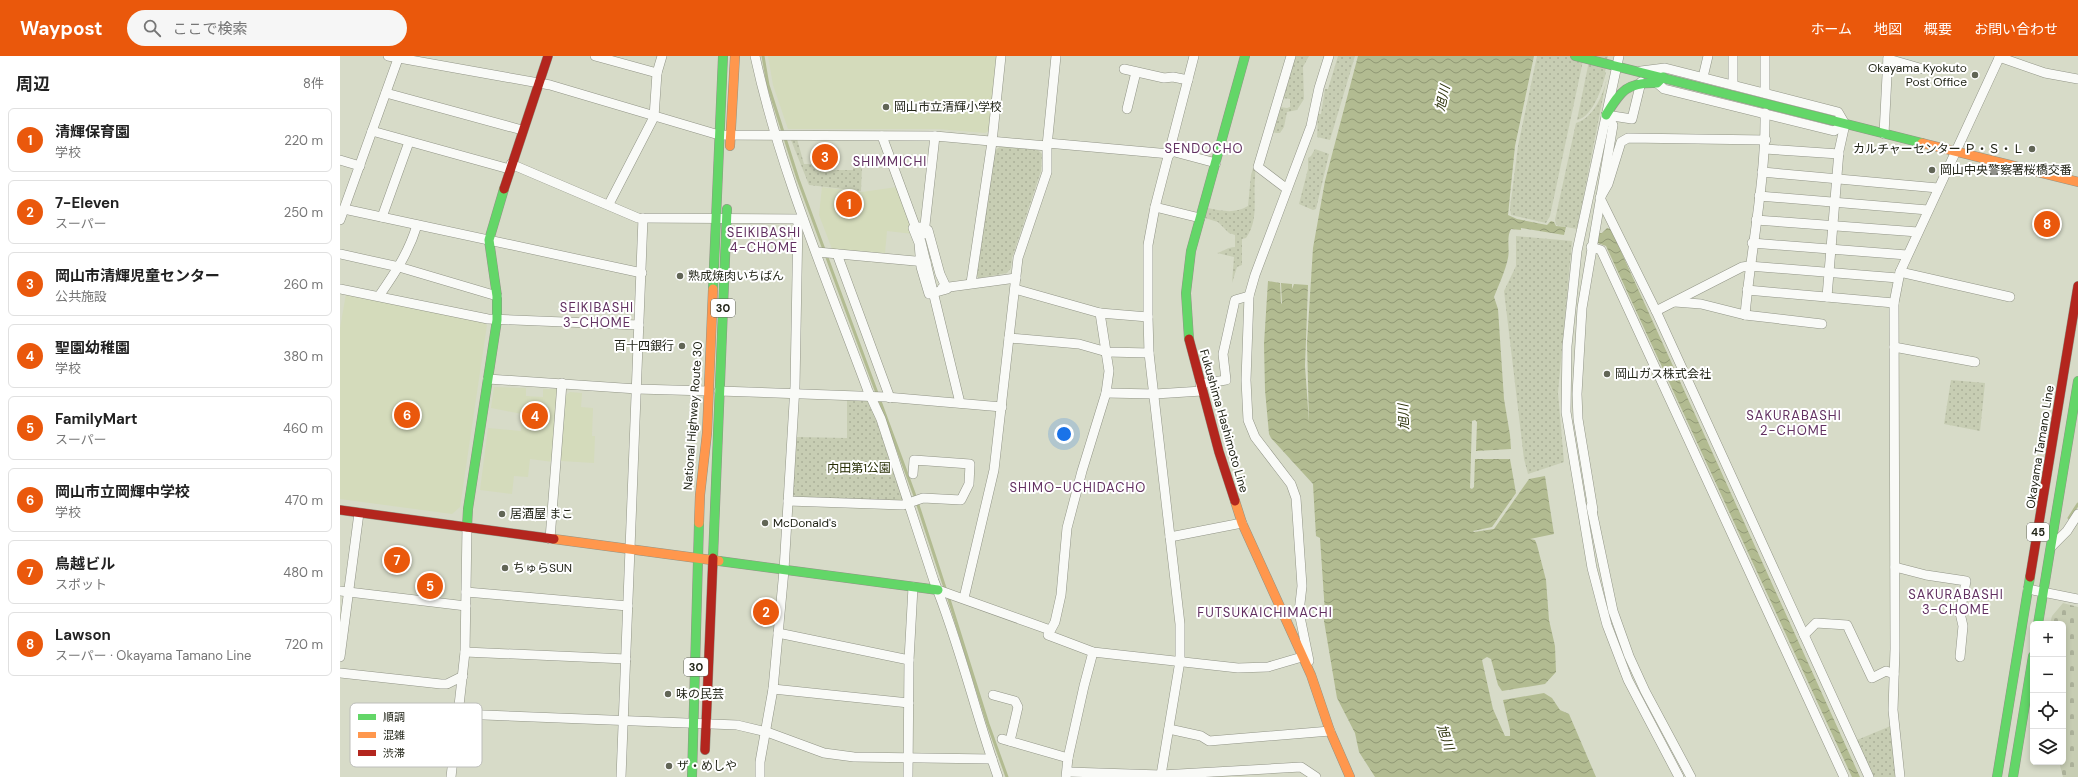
<!DOCTYPE html>
<html lang="ja">
<head>
<meta charset="utf-8">
<style>
	:root { --surface:#fff; --page:#f6f6f6; --text:#222; --muted:#767676; --line:#e0e0e0; --accent:#ea580c }
	body { margin:0; font-family:"DM Sans","Noto Sans JP",sans-serif; background:var(--page); color:var(--text) }
	.controls { position:absolute; right:12px; bottom:12px; display:grid; overflow:hidden; border-radius:6px; box-shadow:0 2px 6px #0003 }
	.controls button { width:36px; height:36px; display:grid; place-items:center; padding:0; border:0; border-bottom:1px solid var(--line); background:var(--surface); color:var(--text); font:20px sans-serif }
	.you { position:absolute; left:724px; top:378px; width:14px; height:14px; margin:-10px; border:3px solid #fff; border-radius:50%; background:#1a73e8; box-shadow:0 0 0 6px #1a73e833 }
	.badge { display:grid; place-items:center; width:26px; height:26px; border-radius:50%; background:var(--accent); color:#fff; font-size:13px; font-weight:700 }
	.pin { position:absolute; translate:-50% -50%; border:2px solid #fff; box-shadow:0 1px 4px #0006 }
	.list { margin:0; padding:0; list-style:none }
	h2 { display:flex; justify-content:space-between; align-items:center; height:52px; margin:0; padding:0 16px; font-size:17px }
	h2 small { font-size:13px; font-weight:400; color:var(--muted) }
	.list li { display:grid; grid-template-columns:26px 1fr auto; gap:12px; align-items:center; box-sizing:border-box; height:64px; margin:0 8px 8px; padding:0 8px; border:1px solid var(--line); border-radius:6px }
	.list b { display:block; font-size:15px; white-space:nowrap }
	.list p { margin:0; font-size:13px; white-space:nowrap; color:var(--muted) }
	.list em { font-size:13px; font-style:normal; color:var(--muted) }
	.icon { flex:none; width:22px; height:22px; fill:none; stroke:currentColor; stroke-width:2; stroke-linecap:round; stroke-linejoin:round }
	.map { position:relative; flex:none; width:1738px; height:721px; overflow:hidden }
	header { display:flex; align-items:center; gap:24px; box-sizing:border-box; height:56px; padding:0 20px; background:var(--accent); color:#fff }
	header strong { font-size:19px }
	nav { display:flex; gap:22px; margin-inline-start:auto; font-size:14px }
	.search { width:280px; height:36px; background:var(--page); display:flex; align-items:center; gap:10px; box-sizing:border-box; padding:0 14px; border-radius:22px; color:var(--muted); font-size:15px }
	main { display:flex }
	aside { flex:1; background:var(--surface) }
	.map>svg:first-child { display:block }
</style>
</head>
<body>
<header>
<strong>Waypost</strong>
<div class="search"><svg class="icon" aria-label="search" viewBox="0 0 24 24"><circle cx="10" cy="10" r="6"/><path d="M15 15l6 6"/></svg>ここで検索</div>
<nav><a>ホーム</a><a>地図</a><a>概要</a><a>お問い合わせ</a></nav>
</header>
<main>
<aside>
<h2>周辺<small>8件</small></h2>
<ul class="list">
<li><span class="badge">1</span><div><b>清輝保育園</b><p>学校</p></div><em>220 m</em></li>
<li><span class="badge">2</span><div><b>7-Eleven</b><p>スーパー</p></div><em>250 m</em></li>
<li><span class="badge">3</span><div><b>岡山市清輝児童センター</b><p>公共施設</p></div><em>260 m</em></li>
<li><span class="badge">4</span><div><b>聖園幼稚園</b><p>学校</p></div><em>380 m</em></li>
<li><span class="badge">5</span><div><b>FamilyMart</b><p>スーパー</p></div><em>460 m</em></li>
<li><span class="badge">6</span><div><b>岡山市立岡輝中学校</b><p>学校</p></div><em>470 m</em></li>
<li><span class="badge">7</span><div><b>鳥越ビル</b><p>スポット</p></div><em>480 m</em></li>
<li><span class="badge">8</span><div><b>Lawson</b><p>スーパー · Okayama Tamano Line</p></div><em>720 m</em></li>
</ul>
</aside>
<div class="map">
<svg width="1738" height="721" viewBox="0 0 1738 721">
	<defs>
		<pattern id="grass-dots" width="8" height="8" patternUnits="userSpaceOnUse"><rect width="8" height="8" fill="#c7cdb3"/><path d="M2 2h.1M6 6h.1" fill="none" stroke="#abb099" stroke-width="1.8" stroke-linecap="round"/></pattern>
		<pattern id="cemetery-stones" width="16" height="16" patternUnits="userSpaceOnUse"><rect width="16" height="16" fill="#c7cdb3"/><path d="M2 7V4a2 2 0 0 1 4 0v3zM10 15v-3a2 2 0 0 1 4 0v3z" fill="#abb099"/></pattern>
		<pattern id="water-waves" width="16" height="10" patternUnits="userSpaceOnUse"><rect width="16" height="10" fill="#b2bb91"/><path d="M0 5q4-4 8 0t8 0" fill="none" stroke="#909875"/></pattern>
	</defs>
	<rect width="100%" height="100%" fill="#d7dbc8"/>
	<g fill="#d4dbbb">
		<path d="M428,0H657L649,75L645,77L598,73H448L433,29Z"/>
		<path d="M482,131L522,136L557,131L573,178L547,175L545,197L492,193L479,159Z"/>
		<path d="M6,238L143,266L147,269L120,451L112,458L0,443V272Z"/>
		<path d="M154,331L186,332V340L203,341V333H217L220,336L213,406L190,403L188,421L174,420L172,438L140,434L148,372L181,375L182,358L151,352Z"/>
		<path d="M230,336L242,337L241,351L253,352L252,380H255L254,407L221,405L226,339Z"/>
	</g>
	<g fill="url(#grass-dots)">
		<path d="M956,0H969L963,11L964,43L957,54L947,56L944,71L940,77H936L933,76L940,51L947,52L950,51V43L942,42Z"/>
		<path d="M998,0H1015L990,84L977,81C978,73 977,65 978,58H981L985,33H988Z"/>
		<path d="M1197,0H1244L1210,160L1206,167L1171,159L1170,152L1178,90Z"/>
		<path d="M1250,0H1268L1265,16H1266C1263,30 1253,61 1237,64Z"/>
		<path d="M1267,21L1237,173L1216,169L1215,164L1236,67C1254,62 1264,37 1267,21Z"/>
		<path d="M457,83L464,108H478L481,114H513V110H522L521,135L469,129L451,84Z"/>
		<path d="M661,90L698,94L702,98L701,115L672,202L671,212L667,217L639,222L636,220L654,95Z"/>
		<path d="M919,91C917,102 915,112 915,122C913,143 919,164 906,182L902,183V209L897,211L892,227L894,201L877,197C884,195 888,191 895,191V179L889,177L878,166L865,162L868,152C883,155 894,158 908,150L911,119Z"/>
		<path d="M975,93L989,98L976,153L973,154L959,148L968,113V102L971,100Z"/>
		<path d="M1176,180L1232,185L1218,337L1224,406L1188,418L1184,403L1164,235L1176,210Z"/>
		<path d="M1611,324L1645,327L1640,375L1604,368Z"/>
		<path d="M507,344L527,345L533,350L564,443L561,446L457,442L452,437L456,381L507,382Z"/>
		<path d="M1553,669L1557,721H1533L1517,684Z"/>
	</g>
	<path fill="url(#cemetery-stones)" d="M1723,547L1738,551V721H1723L1719,706H1723V568H1710L1712,560Z"/>
	<g fill="url(#water-waves)">
		<path d="M1018,0H1194L1175,90L1168,159L1177,163L1207,169L1211,165L1214,166L1216,170L1226,171L1224,179L1181,172V174L1171,173C1166,182 1170,192 1168,202C1165,216 1159,228 1154,241L1158,253L1164,343L1170,379L1171,393L1136,395L1137,366L1135,364L1132,365L1130,432L1132,433L1134,431L1135,403H1170L1176,437L1152,471L1133,475L1134,476L1154,473L1189,423L1205,420L1214,478L1190,483L1195,484L1197,489L1206,524L1209,564L1215,590L1216,616L1205,628L1162,635L1158,629L1151,603L1147,601L1142,604L1153,653L1165,680H1170V674L1163,644L1204,637L1212,642L1220,654L1229,658L1256,721H1035L1019,696L1015,677L997,642L984,565L985,557L980,482L976,480L973,428L931,382L929,378L925,334L924,288L928,225L940,227L941,248L942,247L941,227L952,228V233L954,228L968,229L965,310L969,367L967,287L973,192L985,125Z"/>
		<path d="M1267,172L1274,174L1273,177L1288,211L1520,721H1512L1266,190L1255,186L1257,177H1262Z"/>
	</g>
	<g fill="none" stroke-linecap="round" stroke-linejoin="round">
		<g stroke="#b2bb91" stroke-width="3">
			<path d="M423,0L428,29L458,123L575,440L606,535"/>
			<path d="M1729,462L1738,448"/>
			<path d="M608,540L648,668L667,721"/>
		</g>
		<defs>
			<g id="street">
				<path d="M48,0L210,29L379,79L595,80L707,90"/>
				<path d="M255,0L317,17"/>
				<path d="M415,0C440,115 487,224 528,335L541,363L594,525C620,589 635,656 658,721"/>
				<path d="M1279,0L1237,195L1227,290L1226,356L1252,512L1267,569L1288,624L1339,721"/>
				<path d="M1393,0V29"/>
				<path d="M1659,1L1705,17L1738,23"/>
				<path d="M1548,3L1583,13"/>
				<path d="M784,13L824,22L833,21L848,24"/>
				<path d="M1301,15L1325,12L1498,56L1505,68L1499,95L1487,241"/>
				<path d="M1363,21L1368,0"/>
				<path d="M1317,27L1324,33L1494,75L1505,68"/>
				<path d="M46,37L182,74"/>
				<path d="M1425,37V0"/>
				<path d="M787,53L796,16"/>
				<path d="M1266,59L1292,63L1301,26"/>
				<path d="M32,75L169,113"/>
				<path d="M1544,78L1548,0"/>
				<path d="M542,80L581,186L620,347"/>
				<path d="M1426,84L1288,82L1281,86L1268,128L1260,142L1316,255L1529,721"/>
				<path d="M707,87L830,98"/>
				<path d="M1425,93L1499,98"/>
				<path d="M831,95L876,107"/>
				<path d="M0,104L20,110"/>
				<path d="M171,108L298,162L463,163"/>
				<path d="M1422,116L1598,132"/>
				<path d="M947,133L918,111L951,0"/>
				<path d="M1419,140L1588,154"/>
				<path d="M269,148L314,61L317,17L322,0"/>
				<path d="M815,151L860,162"/>
				<path d="M4,153L302,217"/>
				<path d="M42,161L69,86"/>
				<path d="M0,164L59,0"/>
				<path d="M1416,164L1578,176"/>
				<path d="M580,171L588,174L600,218L607,233L589,238L581,211L579,187L573,172Z"/>
				<path d="M584,178L595,80"/>
				<path d="M1412,187L1567,199"/>
				<path d="M1251,191L1261,194L1504,721"/>
				<path d="M477,196L586,206"/>
				<path d="M0,198L59,211L157,240"/>
				<path d="M497,198L550,342"/>
				<path d="M1560,216L1670,241"/>
				<path d="M631,227L652,86L661,0"/>
				<path d="M602,232L676,222"/>
				<path d="M0,233L148,263L299,269"/>
				<path d="M675,233L760,257L808,261"/>
				<path d="M1407,234L1554,247"/>
				<path d="M39,240C55,217 69,196 77,169"/>
				<path d="M1335,246L1361,248L1405,259L1482,268"/>
				<path d="M1316,255L1402,211L1409,210L1558,222"/>
				<path d="M760,257L769,315L766,337L742,415L727,472L721,539L715,566L708,579L753,596L898,612L928,611L962,601"/>
				<path d="M1405,259C1411,192 1426,125 1425,57"/>
				<path d="M669,282L739,288L767,296L809,297"/>
				<path d="M1554,291L1635,306"/>
				<path d="M148,323L297,333L368,335"/>
				<path d="M860,328L886,324L883,298L895,244L909,240"/>
				<path d="M379,335L546,341L662,351"/>
				<path d="M766,337L815,338L862,335"/>
				<path d="M448,445L563,449L583,442L621,444L629,428L630,408L574,404L573,418"/>
				<path d="M1251,450L1273,555L1289,600L1305,635L1351,721"/>
				<path d="M1253,454L1238,363L1237,338L1242,252L1273,69L1266,59"/>
				<path d="M830,481L902,467"/>
				<path d="M210,483L222,327"/>
				<path d="M1712,490L1727,475L1738,458"/>
				<path d="M1555,511L1586,519L1626,525L1620,557L1623,570L1620,601"/>
				<path d="M1688,533L1738,543"/>
				<path d="M598,534L710,574"/>
				<path d="M0,535L126,550"/>
				<path d="M126,536L288,550"/>
				<path d="M624,542L654,414L678,202L707,116V90L716,0"/>
				<path d="M438,577L569,604"/>
				<path d="M1464,579L1476,567L1507,569L1532,622L1546,615L1554,618"/>
				<path d="M125,596L286,603"/>
				<path d="M0,601L19,457"/>
				<path d="M969,605L959,556L962,530L956,442L951,428L915,381L908,364L906,324L909,240L915,219L971,70L979,32L989,0"/>
				<path d="M0,617L101,628H107L123,620"/>
				<path d="M433,633L569,647"/>
				<path d="M653,639L675,645L678,651L670,685"/>
				<path d="M118,658L397,669L427,676L484,697L514,701L652,703"/>
				<path d="M829,673L861,680L869,685L990,675"/>
				<path d="M662,683L728,702"/>
				<path d="M728,716L821,719L961,711L976,721"/>
				<path d="M821,719L840,605V568L809,297L808,261V189L815,151L854,0"/>
				<path d="M111,721L125,596L127,471"/>
				<path d="M281,721L303,162"/>
				<path d="M420,721V706L433,633L444,514L455,330L458,164"/>
				<path d="M568,721L569,604L573,531"/>
				<path d="M726,721L728,702L744,630L753,596"/>
				<path d="M1560,721L1553,654L1555,593L1554,247L1560,216L1660,0"/>
			</g>
			<g id="fast">
				<path d="M1235,0L1582,87"/>
				<path d="M1266,59C1281,35 1286,26 1317,27L1323,21"/>
				<path d="M373,233L383,0"/>
				<path d="M849,283L846,237L851,195L905,0"/>
				<path d="M127,471L128,453L157,264V240L149,184L164,133"/>
				<path d="M373,502L387,153"/>
				<path d="M379,505L598,534"/>
				<path d="M1698,568L1738,325"/>
				<path d="M352,721L359,467"/>
				<path d="M1657,721L1690,521"/>
				<path d="M1673,721L1693,600"/>
			</g>
			<g id="slow">
				<path d="M1582,87L1738,126"/>
				<path d="M390,90L395,0"/>
				<path d="M895,445L902,467L971,619L990,675L1010,721"/>
				<path d="M359,467L360,439L367,377L373,233"/>
				<path d="M214,483L379,505"/>
			</g>
			<g id="jam">
				<path d="M164,133L208,0"/>
				<path d="M849,283L879,396L895,445"/>
				<path d="M0,454L214,483"/>
				<path d="M1690,521L1738,230"/>
				<path d="M365,694L373,502"/>
			</g>
		</defs>
		<use href="#street" stroke="#919486" stroke-width="10"/>
		<use href="#fast" stroke="#919486" stroke-width="10"/>
		<use href="#slow" stroke="#919486" stroke-width="10"/>
		<use href="#jam" stroke="#919486" stroke-width="10"/>
		<use href="#street" stroke="#f9faf7" stroke-width="9"/>
		<use href="#fast" stroke="#63d668" stroke-width="9"/>
		<use href="#slow" stroke="#ff974d" stroke-width="9"/>
		<use href="#jam" stroke="#b3261e" stroke-width="9"/>
	</g>
	<g fill="#616556" stroke="#fff" stroke-width="1.5">
		<circle cx="1635" cy="19" r="4"/>
		<circle cx="546" cy="51" r="4"/>
		<circle cx="1692" cy="93" r="4"/>
		<circle cx="1592" cy="114" r="4"/>
		<circle cx="340" cy="220" r="4"/>
		<circle cx="342" cy="290" r="4"/>
		<circle cx="1267" cy="318" r="4"/>
		<circle cx="162" cy="458" r="4"/>
		<circle cx="425" cy="467" r="4"/>
		<circle cx="165" cy="512" r="4"/>
		<circle cx="328" cy="638" r="4"/>
		<circle cx="329" cy="710" r="4"/>
	</g>
	<g text-anchor="middle" stroke-width="4" stroke-linejoin="round" paint-order="stroke">
		<g fill="#fff" stroke="#64665d" stroke-width="1">
			<rect x="371" y="243" width="24" height="18" rx="3"/>
			<rect x="1687" y="467" width="22" height="18" rx="3"/>
			<rect x="344" y="602" width="24" height="18" rx="3"/>
		</g>
		<g font-size="11" font-weight="bold" fill="#222518">
			<text x="383" y="256">30</text>
			<text x="1698" y="480">45</text>
			<text x="356" y="615">30</text>
		</g>
		<g font-size="12" fill="#222518" stroke="#fff" text-anchor="start">
			<text x="1627" y="16" text-anchor="end">Okayama Kyokuto<tspan x="1627" dy="14">Post Office</tspan></text>
			<text x="554" y="55">岡山市立清輝小学校</text>
			<text x="1684" y="97" text-anchor="end">カルチャーセンター Ｐ・Ｓ・Ｌ</text>
			<text x="1600" y="118">岡山中央警察署桜橋交番</text>
			<text x="348" y="224">熟成焼肉いちばん</text>
			<text x="334" y="294" text-anchor="end">百十四銀行</text>
			<text x="1275" y="322">岡山ガス株式会社</text>
			<text x="170" y="462">居酒屋 まこ</text>
			<text x="433" y="471">McDonald's</text>
			<text x="173" y="516">ちゅらSUN</text>
			<text x="336" y="642">味の民芸</text>
			<text x="337" y="714">ザ・めしや</text>
		</g>
		<g font-size="12" fill="#222518" stroke="#fff">
			<text transform="translate(353 360) rotate(-86)" y="4">National Highway Route 30</text>
			<text transform="translate(884 365) rotate(74)" y="4">Fukushima Hashimoto Line</text>
			<text transform="translate(1700 391) rotate(-81)" y="4">Okayama Tamano Line</text>
		</g>
		<g font-size="12" fill="#272e04" stroke="#fff">
			<text x="519" y="416">内田第1公園</text>
		</g>
		<g font-size="13" font-style="italic" fill="#2f350d" stroke="#fff">
			<text transform="translate(1102 42) rotate(-77)" y="5">旭川</text>
			<text transform="translate(1063 361) rotate(-92)" y="5">旭川</text>
			<text transform="translate(1106 681) rotate(71)" y="5">旭川</text>
		</g>
		<g font-size="13" letter-spacing="1" fill="#623061" stroke="#fff">
			<text x="864" y="97">SENDOCHO</text>
			<text x="550" y="110">SHIMMICHI</text>
			<text x="424" y="181">SEIKIBASHI<tspan x="424" dy="15">4-CHOME</tspan></text>
			<text x="257" y="256">SEIKIBASHI<tspan x="257" dy="15">3-CHOME</tspan></text>
			<text x="1454" y="364">SAKURABASHI<tspan x="1454" dy="15">2-CHOME</tspan></text>
			<text x="738" y="436">SHIMO-UCHIDACHO</text>
			<text x="1616" y="543">SAKURABASHI<tspan x="1616" dy="15">3-CHOME</tspan></text>
			<text x="925" y="561">FUTSUKAICHIMACHI</text>
		</g>
	</g>
	<rect x="10" y="647" width="132" height="64" rx="6" fill="#fff" stroke="#bdbeba" stroke-width="1"/>
	<rect x="18" y="658" width="18" height="6" fill="#63d668"/>
	<rect x="18" y="676" width="18" height="6" fill="#ff974d"/>
	<rect x="18" y="694" width="18" height="6" fill="#b3261e"/>
	<g font-size="11" fill="#222518">
		<text x="43" y="665">順調</text>
		<text x="43" y="683">混雑</text>
		<text x="43" y="701">渋滞</text>
	</g>
</svg>
<div class="controls">
<button>+</button>
<button>−</button>
<button><svg class="icon" aria-label="locate" viewBox="0 0 24 24"><circle cx="12" cy="12" r="6"/><path d="M12 2v4M12 18v4M2 12h4M18 12h4"/></svg></button>
<button><svg class="icon" aria-label="layers" viewBox="0 0 24 24"><path d="M12 4l9 5-9 5-9-5zM3 14l9 5 9-5"/></svg></button>
</div>
<div class="you"></div>
<div class="pin badge" style="left:509px;top:148px">1</div>
<div class="pin badge" style="left:426px;top:556px">2</div>
<div class="pin badge" style="left:485px;top:101px">3</div>
<div class="pin badge" style="left:195px;top:360px">4</div>
<div class="pin badge" style="left:90px;top:530px">5</div>
<div class="pin badge" style="left:67px;top:359px">6</div>
<div class="pin badge" style="left:57px;top:504px">7</div>
<div class="pin badge" style="left:1707px;top:168px">8</div>
</div>
</main>
</body>
</html>
